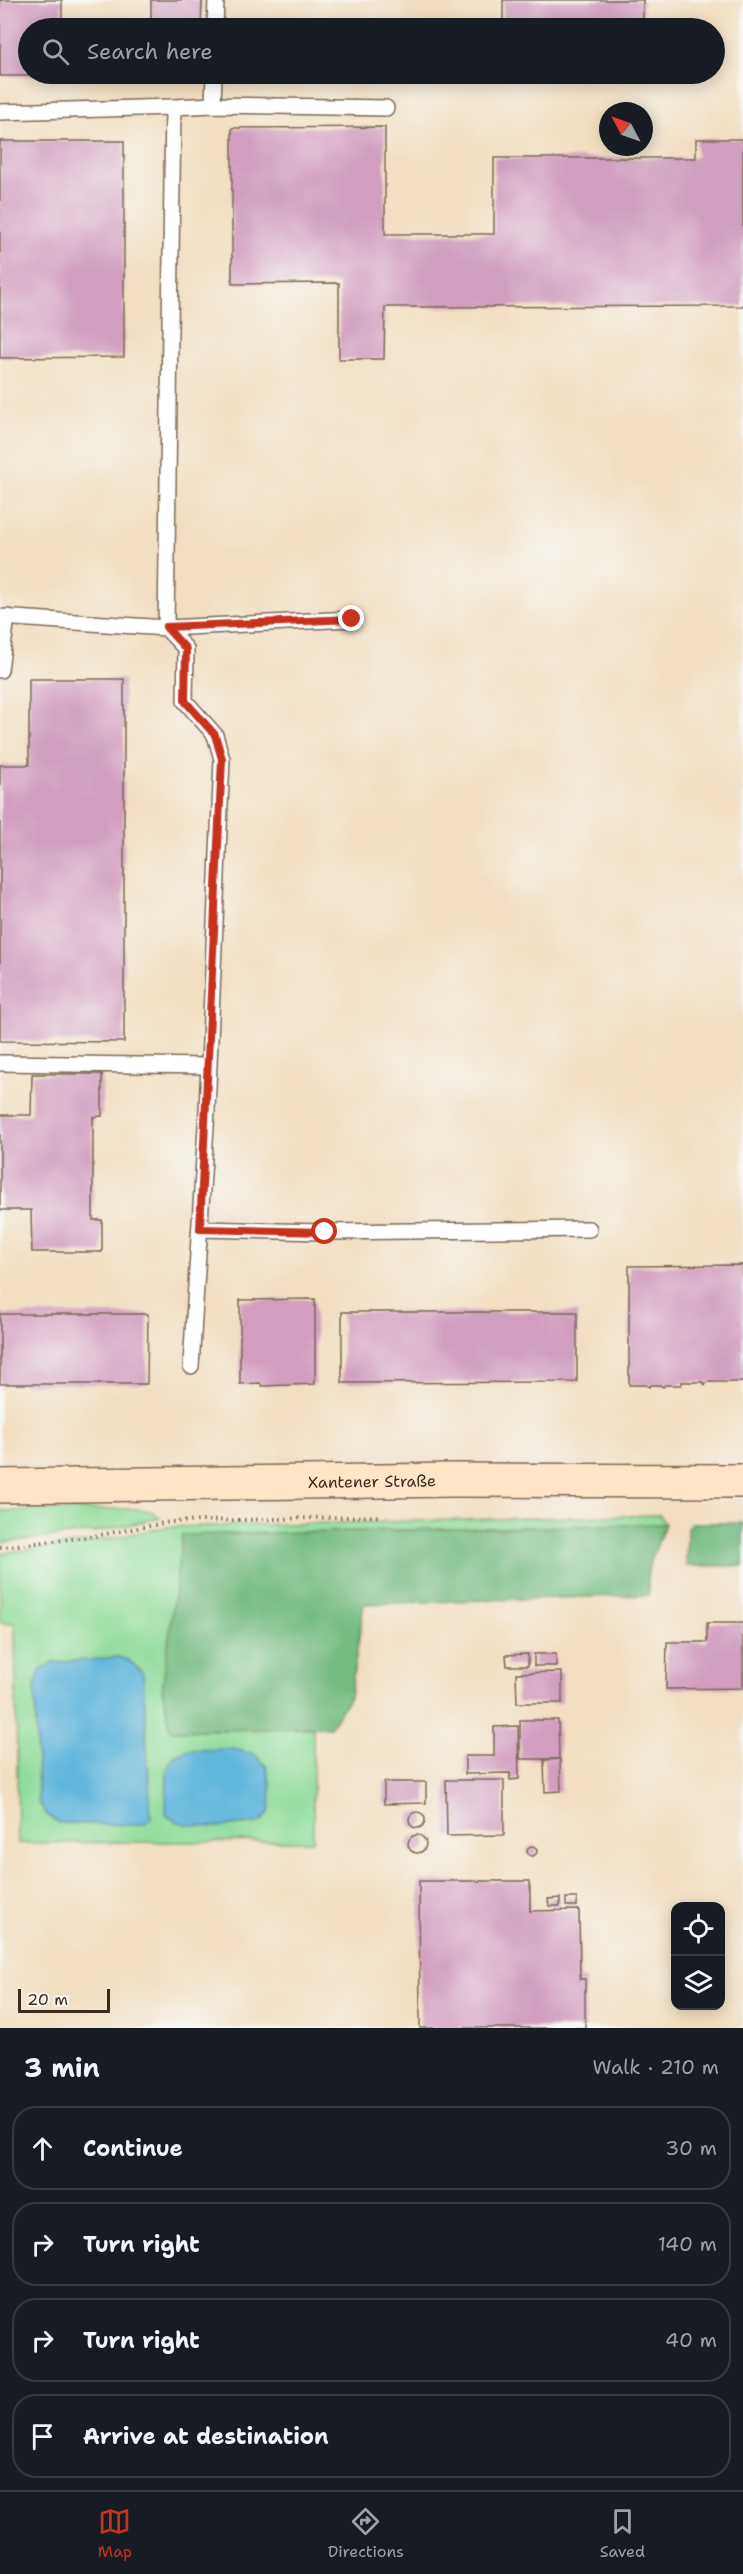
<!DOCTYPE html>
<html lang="en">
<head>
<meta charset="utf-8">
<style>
	:root { --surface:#171b24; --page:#20242c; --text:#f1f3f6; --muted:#9ea1a6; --line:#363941; --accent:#c8321e }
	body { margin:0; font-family:"Shantell Sans",sans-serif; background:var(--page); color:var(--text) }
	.controls { position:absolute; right:18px; bottom:18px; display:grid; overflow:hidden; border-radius:12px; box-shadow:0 3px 15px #0003 }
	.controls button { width:54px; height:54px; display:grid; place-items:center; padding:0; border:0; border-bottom:2px solid var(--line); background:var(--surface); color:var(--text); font:30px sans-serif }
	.compass { position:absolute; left:599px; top:102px; width:54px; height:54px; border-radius:50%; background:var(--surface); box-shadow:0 3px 15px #0003; rotate:311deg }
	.scale { position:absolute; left:18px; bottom:15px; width:92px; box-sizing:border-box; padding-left:6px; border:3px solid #3b2a1e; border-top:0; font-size:16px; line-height:21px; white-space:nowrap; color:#3b2a1e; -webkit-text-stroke:4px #f6f6f2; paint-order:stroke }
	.stop { position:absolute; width:18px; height:18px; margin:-14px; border:4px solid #c8321e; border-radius:50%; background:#fff }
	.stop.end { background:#c8321e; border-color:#fff; box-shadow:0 2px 6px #0008 }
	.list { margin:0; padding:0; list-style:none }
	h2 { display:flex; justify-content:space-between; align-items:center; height:78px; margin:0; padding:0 24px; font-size:26px }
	h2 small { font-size:20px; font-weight:400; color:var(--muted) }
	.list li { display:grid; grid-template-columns:39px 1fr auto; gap:18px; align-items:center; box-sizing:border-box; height:84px; margin:0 12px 12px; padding:0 12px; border:2px solid var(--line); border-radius:24px }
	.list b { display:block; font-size:22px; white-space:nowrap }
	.list em { font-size:20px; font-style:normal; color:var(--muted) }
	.icon { flex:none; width:33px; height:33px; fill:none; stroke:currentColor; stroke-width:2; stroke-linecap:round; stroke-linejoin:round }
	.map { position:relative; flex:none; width:743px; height:2028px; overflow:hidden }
	.search { position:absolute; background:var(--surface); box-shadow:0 3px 15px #0003; left:18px; right:18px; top:18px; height:66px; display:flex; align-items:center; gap:15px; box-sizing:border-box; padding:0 21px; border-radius:33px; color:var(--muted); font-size:22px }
	.sheet { height:462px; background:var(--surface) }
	nav { display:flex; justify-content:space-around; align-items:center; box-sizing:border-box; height:84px; border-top:2px solid var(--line); background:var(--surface); font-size:16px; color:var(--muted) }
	nav a { display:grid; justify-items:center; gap:3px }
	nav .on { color:var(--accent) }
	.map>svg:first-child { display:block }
</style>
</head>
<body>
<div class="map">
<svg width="743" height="2028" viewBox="0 0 743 2028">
	<rect width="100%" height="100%" fill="#f6f6f2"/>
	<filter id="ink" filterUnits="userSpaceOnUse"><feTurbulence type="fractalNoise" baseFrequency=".0167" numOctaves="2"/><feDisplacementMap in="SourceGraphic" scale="12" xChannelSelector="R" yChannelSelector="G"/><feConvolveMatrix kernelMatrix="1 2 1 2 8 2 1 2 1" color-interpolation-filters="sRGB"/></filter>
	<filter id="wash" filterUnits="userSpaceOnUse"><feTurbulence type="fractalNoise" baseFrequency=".008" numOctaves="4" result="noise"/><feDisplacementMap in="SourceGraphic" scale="24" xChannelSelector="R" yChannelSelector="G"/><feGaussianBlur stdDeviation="1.35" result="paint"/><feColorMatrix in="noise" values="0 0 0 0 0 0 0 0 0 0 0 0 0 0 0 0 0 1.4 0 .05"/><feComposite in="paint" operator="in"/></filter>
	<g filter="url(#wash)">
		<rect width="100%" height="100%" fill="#f2dfc2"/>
		<g fill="#90dd9b" stroke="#66845c" stroke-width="1.5">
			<path d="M135,1509L151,1511L160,1518L100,1531L0,1543V1511Z"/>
			<path d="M660,1515L665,1524L182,1535L171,1731L313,1728V1841L18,1843L15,1623H0V1553L92,1542L166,1527Z"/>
		</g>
		<g fill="#74bc83" stroke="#587350" stroke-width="1.5">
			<path d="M690,1523H743V1566H686L687,1532Z"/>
			<path d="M665,1524L648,1569V1595L364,1604L350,1697L330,1727L171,1731L162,1690L182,1535Z"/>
		</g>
		<g fill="#60b6dd" stroke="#4e707e" stroke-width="1.5">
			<path d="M118,1657L128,1660L143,1673L151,1818L144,1824L128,1825L59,1823L46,1814L38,1802L35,1687L40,1670L52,1663Z"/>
			<path d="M233,1749L254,1754L266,1766L271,1787L270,1810L261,1822C235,1827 186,1832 166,1815L167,1770L174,1756L188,1750Z"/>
		</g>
		<g id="blocks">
			<g fill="#d19ebf">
				<path d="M0,0H62V28H28V74H62V76H0Z"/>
				<path d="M151,0H202L201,28H151Z"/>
				<rect x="503" y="0" width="140" height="28"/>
				<path d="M385,127V234H494V158H696V139H743V306L385,307L384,359H339V283L232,284V128Z"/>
				<path d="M0,141H124V357L0,358Z"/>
				<path d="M29,679H124V1042L0,1041V765H29Z"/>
				<path d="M32,1074H102V1116L93,1117V1220H102V1252H32L31,1210H0V1115H31Z"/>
				<path d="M743,1265V1382H707L705,1385L703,1382H681V1385H665L663,1387L660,1385H651L649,1387L646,1385H629V1266Z"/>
				<path d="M315,1299V1384L262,1386L260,1383L240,1384V1300Z"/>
				<path d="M342,1312H577V1382L342,1383Z"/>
				<path d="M0,1314H148L147,1384H0Z"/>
				<path d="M707,1623H743V1688L666,1689L667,1642H707Z"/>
				<path d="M528,1654V1666H507L506,1655Z"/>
				<rect x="534" y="1654" width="22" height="12"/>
				<path d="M562,1672V1703H517L516,1673Z"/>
				<path d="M520,1720H558L559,1759H520Z"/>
				<path d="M518,1726L519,1779L510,1780V1773L465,1774V1756H494V1727Z"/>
				<path d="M560,1759L561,1791L545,1792L544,1760Z"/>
				<path d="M446,1780H504V1835L447,1836Z"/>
				<path d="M384,1782H426V1803L384,1804Z"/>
				<circle cx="417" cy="1820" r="8"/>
				<circle cx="417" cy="1844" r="9"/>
				<circle cx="532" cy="1851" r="5"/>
				<path d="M419,1881H530V1911L579,1910L580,1979H585V2028H420Z"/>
				<path d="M560,1898V1906H549L548,1899Z"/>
				<rect x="566" y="1898" width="11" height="8"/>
			</g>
		</g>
	</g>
	<g filter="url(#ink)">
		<use href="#blocks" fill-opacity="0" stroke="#7b6957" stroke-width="1.5"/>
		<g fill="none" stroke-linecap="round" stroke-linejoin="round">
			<defs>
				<g id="service">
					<path d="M215,28L216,0"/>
					<path d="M213,105L214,74"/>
					<path d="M0,112L173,107"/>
					<path d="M0,617L166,628L186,649L185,701L215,735L222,759L207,1110L191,1366"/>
					<path d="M352,619L166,628L173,107L213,105L386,108"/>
					<path d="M0,670L7,617"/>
					<path d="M0,1063L207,1066"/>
					<path d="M200,1229L325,1232L589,1229"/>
				</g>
				<g id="secondary">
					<path id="s1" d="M0,1486L455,1480L743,1481"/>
				</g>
			</defs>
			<use href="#service" stroke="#7b6957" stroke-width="18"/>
			<use href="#secondary" stroke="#7b6957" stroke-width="36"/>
			<path stroke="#7b6957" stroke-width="4" stroke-dasharray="1.5 4.5" stroke-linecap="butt" d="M0,1547L89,1537L170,1522L382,1516"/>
			<use href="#service" stroke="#fff" stroke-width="15"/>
			<use href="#secondary" stroke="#fee5c5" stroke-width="33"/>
		</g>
	</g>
	<g fill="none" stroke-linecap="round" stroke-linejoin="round" filter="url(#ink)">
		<path stroke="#c8321e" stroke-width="8" d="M325,1232L200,1229L222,759L215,735L185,701L186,649L166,627L352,619"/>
	</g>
	<g text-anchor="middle" stroke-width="6" stroke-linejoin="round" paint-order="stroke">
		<g font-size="16" fill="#3b2a1e" stroke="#f6f6f2">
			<text dy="6" stroke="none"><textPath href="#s1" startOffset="372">Xantener Straße</textPath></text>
		</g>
	</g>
</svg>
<div class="controls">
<button><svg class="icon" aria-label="locate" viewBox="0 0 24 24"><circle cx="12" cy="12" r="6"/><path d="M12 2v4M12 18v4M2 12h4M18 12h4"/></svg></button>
<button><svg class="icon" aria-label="layers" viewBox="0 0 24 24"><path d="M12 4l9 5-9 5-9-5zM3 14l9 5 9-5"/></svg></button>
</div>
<svg class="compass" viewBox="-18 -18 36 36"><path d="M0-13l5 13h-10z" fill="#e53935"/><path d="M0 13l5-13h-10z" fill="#9ea1a6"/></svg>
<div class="scale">20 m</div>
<div class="stop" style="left:325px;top:1232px"></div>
<div class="stop end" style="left:352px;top:619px"></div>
<div class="search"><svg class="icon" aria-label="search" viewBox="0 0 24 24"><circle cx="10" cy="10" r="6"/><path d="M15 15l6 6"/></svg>Search here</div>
</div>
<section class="sheet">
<h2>3 min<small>Walk · 210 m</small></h2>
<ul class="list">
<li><svg class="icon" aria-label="ahead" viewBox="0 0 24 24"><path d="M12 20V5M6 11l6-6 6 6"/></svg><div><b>Continue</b></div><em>30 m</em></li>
<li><svg class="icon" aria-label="right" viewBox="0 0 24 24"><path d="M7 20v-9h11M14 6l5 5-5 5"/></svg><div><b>Turn right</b></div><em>140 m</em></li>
<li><svg class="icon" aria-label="right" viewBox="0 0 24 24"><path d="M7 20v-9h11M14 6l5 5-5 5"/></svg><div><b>Turn right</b></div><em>40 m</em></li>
<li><svg class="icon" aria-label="arrive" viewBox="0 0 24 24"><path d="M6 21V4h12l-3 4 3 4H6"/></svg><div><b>Arrive at destination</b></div></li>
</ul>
</section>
<nav>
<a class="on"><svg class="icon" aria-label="map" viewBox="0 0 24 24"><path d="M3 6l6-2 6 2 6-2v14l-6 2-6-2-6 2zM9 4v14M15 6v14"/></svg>Map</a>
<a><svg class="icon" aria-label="directions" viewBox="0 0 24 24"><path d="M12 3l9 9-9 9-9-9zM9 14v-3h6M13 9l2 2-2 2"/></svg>Directions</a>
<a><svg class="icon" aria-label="saved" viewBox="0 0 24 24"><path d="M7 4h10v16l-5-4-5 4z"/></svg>Saved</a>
</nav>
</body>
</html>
